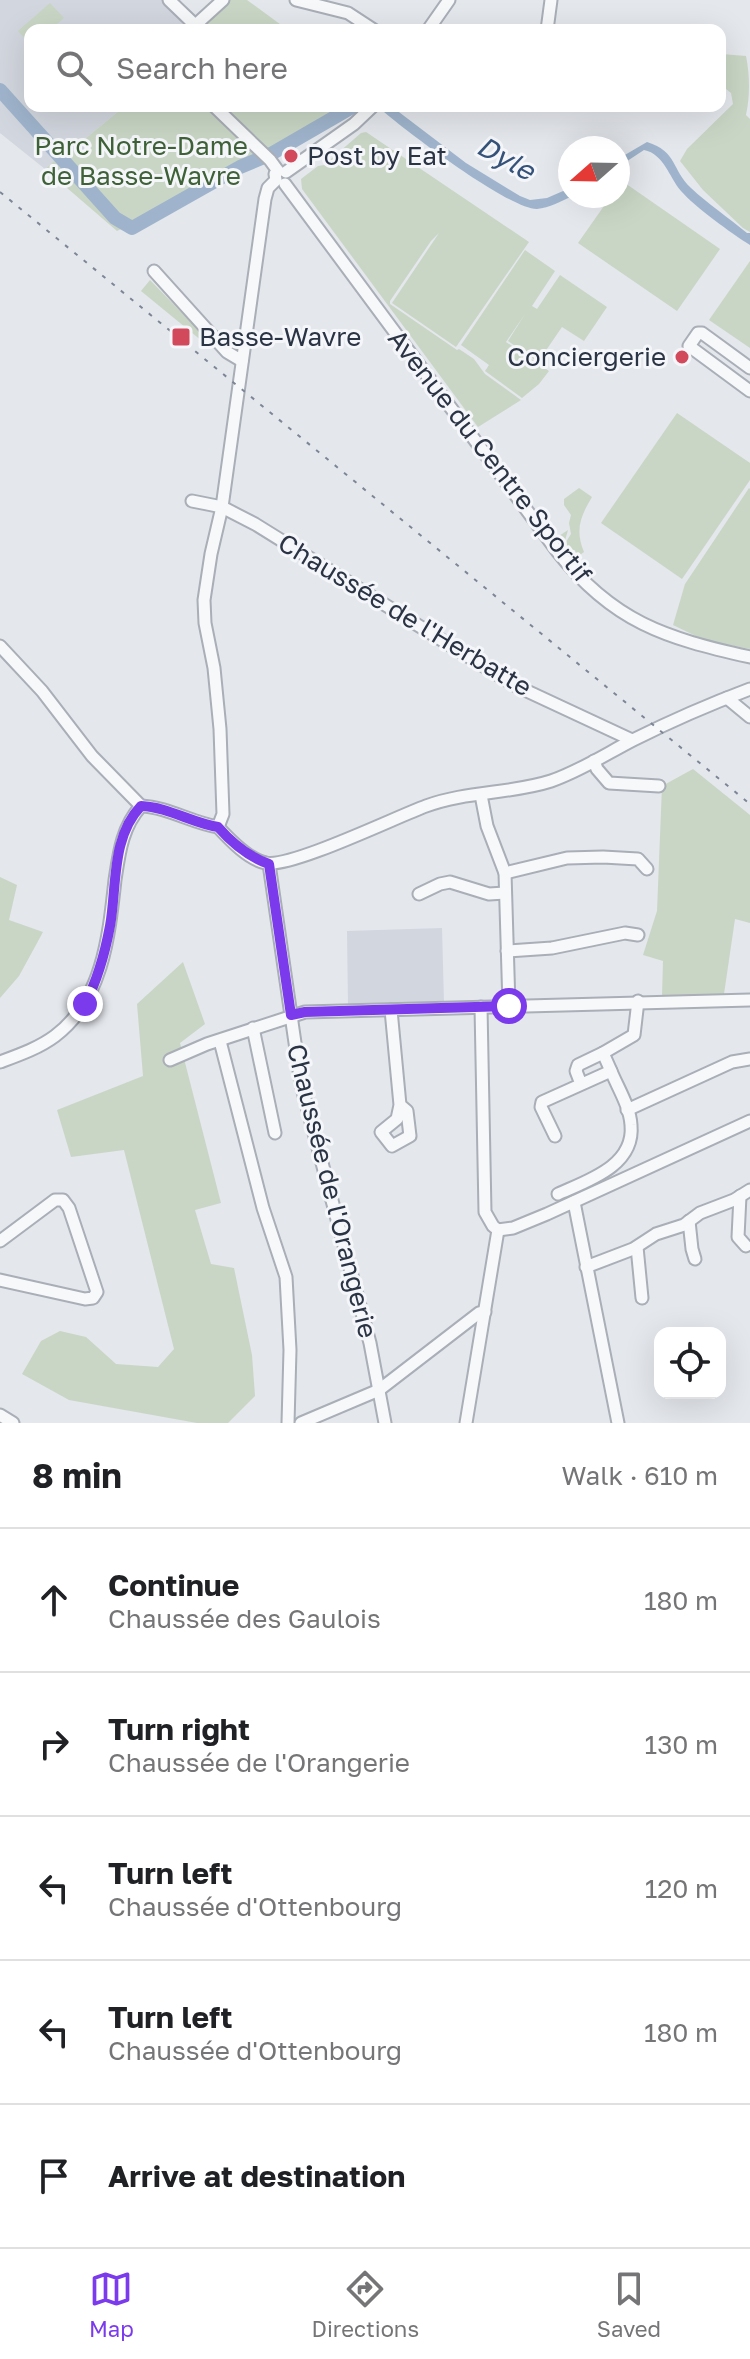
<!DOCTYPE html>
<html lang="en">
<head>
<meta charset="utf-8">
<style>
	:root { --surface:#fff; --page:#f2f2f2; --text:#202124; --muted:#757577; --line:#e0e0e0; --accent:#7c3aed }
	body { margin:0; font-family:"Golos Text",sans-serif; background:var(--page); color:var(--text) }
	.controls { position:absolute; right:24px; bottom:24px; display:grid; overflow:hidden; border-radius:16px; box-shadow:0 8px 32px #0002 }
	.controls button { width:72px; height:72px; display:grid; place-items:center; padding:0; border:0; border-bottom:2px solid var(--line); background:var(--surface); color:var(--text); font:40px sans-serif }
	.compass { position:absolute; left:558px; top:136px; width:72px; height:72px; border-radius:50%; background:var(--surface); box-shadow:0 8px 32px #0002; rotate:250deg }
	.stop { position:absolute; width:24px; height:24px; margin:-18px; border:6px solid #7c3aed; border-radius:50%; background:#fff }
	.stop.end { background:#7c3aed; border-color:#fff; box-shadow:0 2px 8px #0008 }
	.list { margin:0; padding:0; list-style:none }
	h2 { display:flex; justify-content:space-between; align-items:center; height:104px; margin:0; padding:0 32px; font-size:34px }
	h2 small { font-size:26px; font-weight:400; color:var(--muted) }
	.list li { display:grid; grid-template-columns:52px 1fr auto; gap:24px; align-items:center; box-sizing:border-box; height:144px; padding:0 32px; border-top:2px solid var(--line) }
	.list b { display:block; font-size:30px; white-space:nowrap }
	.list p { margin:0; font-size:26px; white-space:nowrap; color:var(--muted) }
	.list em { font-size:26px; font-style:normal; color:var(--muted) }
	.icon { flex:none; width:44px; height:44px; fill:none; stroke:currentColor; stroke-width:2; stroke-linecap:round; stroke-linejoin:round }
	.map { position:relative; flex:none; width:750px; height:1423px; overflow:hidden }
	.search { position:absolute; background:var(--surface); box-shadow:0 8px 32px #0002; left:24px; right:24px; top:24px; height:88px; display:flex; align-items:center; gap:20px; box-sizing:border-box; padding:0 28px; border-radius:16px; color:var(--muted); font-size:30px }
	.sheet { height:824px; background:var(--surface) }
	nav { display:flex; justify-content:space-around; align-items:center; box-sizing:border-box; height:112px; border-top:2px solid var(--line); background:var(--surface); font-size:22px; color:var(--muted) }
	nav a { display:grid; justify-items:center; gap:4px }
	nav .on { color:var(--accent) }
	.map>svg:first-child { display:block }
</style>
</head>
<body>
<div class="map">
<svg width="750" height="1423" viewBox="0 0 750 1423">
	<rect width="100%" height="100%" fill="#e4e7ec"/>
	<g fill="#d2d6de">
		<path d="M0,0H170L188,25L184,30H30V106H125L86,138V147L83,152L66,150L45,169L0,133Z"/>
		<path d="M442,928L444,1003L348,1005L347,931Z"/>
	</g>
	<g fill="#c9d6c5">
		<path d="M228,0H247L288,30H193Z"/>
		<path d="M50,3L64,18L50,30H30V44L18,31Z"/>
		<path d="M721,54L746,56C750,76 750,96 746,115L750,119V232L743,228L703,190L680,161L687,149L733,104L731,93L720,84Z"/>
		<path d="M125,106H211L262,155L217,176L164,208L117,231L45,169L66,150L83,152L86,147V138Z"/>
		<path d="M218,106H347L267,152Z"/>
		<path d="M366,132L529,242L456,347L392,303L439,233L431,241L390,301V304L457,350L459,349L474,359L485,374L521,400L478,427L302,189L301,179L318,166L324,165L361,133Z"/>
		<path d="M622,181L720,249L677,311L578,243L611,196H618V186Z"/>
		<path d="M525,250L555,271L532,306L537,309L560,275L607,307L584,341L562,327L538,362L508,341L525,314L506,342L549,371L539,384L522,398L485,371L489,365L461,345Z"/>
		<path d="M750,261V348L709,320Z"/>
		<path d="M150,280L213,345L202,341L141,291Z"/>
		<path d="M677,413L750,463V480L682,579L601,523Z"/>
		<path d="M579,488L592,497C580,517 575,530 584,552L573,560L569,556L576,554L575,550H568V555L556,538L568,530L564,544L568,549L566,542L571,534L569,523L571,515L564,505V499Z"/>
		<path d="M749,488L750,489V649L704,640L673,625L685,584Z"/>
		<path d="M693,769L750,815V923L735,919L724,994L662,996L663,961L643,955L657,911L662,786Z"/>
		<path d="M0,877L17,885L9,920L43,932L19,976L0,998Z"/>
		<path d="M183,962L205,1024L180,1043L221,1203L195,1210L211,1264L234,1268L252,1355L255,1396L228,1423H197L69,1400L22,1374L41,1341L60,1331L86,1337L116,1364L158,1367L174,1349L124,1150L71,1157L57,1110L143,1076L137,1004Z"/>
	</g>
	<g fill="#9fb4cc">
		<path d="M377,106H391L466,163L520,196L530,200L547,198L570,188V196H572C562,201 549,208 537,209C510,210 400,127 377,106Z"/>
		<path d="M647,142C678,152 671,169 691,188C707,203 729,218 747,233H750V245C731,233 695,207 681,191C669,177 664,154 644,150L618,167V159Z"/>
	</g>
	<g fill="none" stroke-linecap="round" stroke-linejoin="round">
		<path stroke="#9fb4cc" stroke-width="14" d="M0,90L115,218L132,228L240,167L271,154L354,106"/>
		<defs>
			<g id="minor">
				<path d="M169,0L195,25"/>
				<path d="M296,0L348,13L374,30"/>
				<path d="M190,30L223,0"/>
				<path d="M428,30L449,0"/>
				<path d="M547,30L551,0"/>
				<path d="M214,106L270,160L278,171"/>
				<path d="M286,172L354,124L373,106"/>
				<path d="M285,184L557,551C613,622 665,638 750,657"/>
				<path d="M154,271L227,352L242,361"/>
				<path d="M750,368L702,333H698L689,346L750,391"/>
				<path d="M192,501L222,507L255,524L514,685L632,740"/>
				<path d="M0,646L42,691L92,756L141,806"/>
				<path d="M727,698L750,717"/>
				<path d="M594,761L597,769L609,783L659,786"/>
				<path d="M481,795L487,826L505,873L509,1006"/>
				<path d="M218,827L223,814L220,729L214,668L205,623L204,600L211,554L222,507L265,199L268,188L276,180L275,174L278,171"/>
				<path d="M269,864L301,1084L370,1343L385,1423"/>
				<path d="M505,873L567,858L603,857L638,859L647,869"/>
				<path d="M419,894L440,884L450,882L489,894L505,893"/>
				<path d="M507,951L552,948L625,933L638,935"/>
				<path d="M481,1007L485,1212L493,1226L498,1230"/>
				<path d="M391,1010L400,1105L407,1111L410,1136L392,1146L381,1132L397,1119L400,1105"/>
				<path d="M253,1028L275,1133"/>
				<path d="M220,1041L263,1208L286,1277L290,1350L288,1423"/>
				<path d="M603,1053L634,1035L638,1001"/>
				<path d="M170,1060L207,1044L305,1012L750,1000"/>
				<path d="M0,1062C19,1055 39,1048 55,1036C103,1000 109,935 115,880C119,853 122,827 141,806C168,807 192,823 218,827C230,840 249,860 266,863C291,868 396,817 426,806C466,791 511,794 551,781C580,771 606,754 633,740C671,721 710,704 750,689"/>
				<path d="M627,1110L732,1062L750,1059"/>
				<path d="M555,1136L541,1107L542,1102L611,1071L603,1053L578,1065L576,1071L581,1084"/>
				<path d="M558,1194C587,1181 635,1166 631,1125C630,1107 618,1088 611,1071"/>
				<path d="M740,1196L738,1237L746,1246"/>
				<path d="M574,1202L618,1423"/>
				<path d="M689,1221L692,1249L695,1259"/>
				<path d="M498,1230L513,1228L547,1214L750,1121"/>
				<path d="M0,1241L55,1200H63L69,1208L97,1292L93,1298L85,1299L0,1280"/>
				<path d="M637,1247L642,1298"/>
				<path d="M586,1267L633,1249L656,1234L684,1225L700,1213L734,1200L750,1190"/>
				<path d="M0,1415L13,1423"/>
				<path d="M301,1423L379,1390L479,1313L485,1312"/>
				<path d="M466,1423L498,1230"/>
			</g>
		</defs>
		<use href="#minor" stroke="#a9aeb7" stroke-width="15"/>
		<use href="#minor" stroke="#f7f8fa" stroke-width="11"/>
		<path stroke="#7d8696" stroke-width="2" stroke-dasharray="4 8" stroke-linecap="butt" d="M0,192L750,804"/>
	</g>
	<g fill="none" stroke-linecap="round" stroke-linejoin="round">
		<path stroke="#7c3aed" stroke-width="10" d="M85,1004C98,979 105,953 110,926C117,887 111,837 141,806C168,807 192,823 218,827C232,843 249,857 269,864L291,1015L305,1012L509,1006"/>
	</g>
	<g fill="#d1495b" stroke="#f4f6f9" stroke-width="3">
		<circle cx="291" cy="156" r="8"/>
		<rect x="171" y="327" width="20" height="20" rx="4"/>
		<circle cx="682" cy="357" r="8"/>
	</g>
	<g text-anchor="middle" stroke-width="6" stroke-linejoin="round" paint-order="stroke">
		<g font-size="26" fill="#3f6138" stroke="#f4f6f9">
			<text x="141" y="155">Parc Notre-Dame<tspan x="141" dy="30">de Basse-Wavre</tspan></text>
		</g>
		<g font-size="26" fill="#2b3445" stroke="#f4f6f9" text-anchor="start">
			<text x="307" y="165">Post by Eat</text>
			<text x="199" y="346">Basse-Wavre</text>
			<text x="666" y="366" text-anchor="end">Conciergerie</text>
		</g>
		<g font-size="26" fill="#2b3445" stroke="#f4f6f9">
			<text transform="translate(490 456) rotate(52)" y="9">Avenue du Centre Sportif</text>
			<text transform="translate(405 615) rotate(31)" y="9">Chaussée de l'Herbatte</text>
			<text transform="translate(332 1191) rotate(76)" y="9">Chaussée de l'Orangerie</text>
		</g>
		<g font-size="28" font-style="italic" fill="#34527a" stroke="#f4f6f9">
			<text transform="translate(506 158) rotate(29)" y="10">Dyle</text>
		</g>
	</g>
</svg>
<div class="controls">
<button><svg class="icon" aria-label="locate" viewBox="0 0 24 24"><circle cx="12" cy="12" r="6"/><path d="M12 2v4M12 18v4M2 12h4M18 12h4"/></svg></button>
</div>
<svg class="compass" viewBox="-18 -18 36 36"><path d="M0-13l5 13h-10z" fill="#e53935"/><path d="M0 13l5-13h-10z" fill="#757577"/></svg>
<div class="stop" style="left:509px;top:1006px"></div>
<div class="stop end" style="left:85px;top:1004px"></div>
<div class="search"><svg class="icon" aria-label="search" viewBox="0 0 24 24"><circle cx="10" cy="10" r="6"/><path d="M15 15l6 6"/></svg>Search here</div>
</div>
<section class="sheet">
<h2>8 min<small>Walk · 610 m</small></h2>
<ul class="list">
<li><svg class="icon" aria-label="ahead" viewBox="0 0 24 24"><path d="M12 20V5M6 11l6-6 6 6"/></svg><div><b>Continue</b><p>Chaussée des Gaulois</p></div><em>180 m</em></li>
<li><svg class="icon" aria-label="right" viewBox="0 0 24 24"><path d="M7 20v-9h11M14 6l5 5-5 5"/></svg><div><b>Turn right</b><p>Chaussée de l'Orangerie</p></div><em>130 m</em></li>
<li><svg class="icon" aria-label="left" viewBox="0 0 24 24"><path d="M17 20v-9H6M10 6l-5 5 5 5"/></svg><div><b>Turn left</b><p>Chaussée d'Ottenbourg</p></div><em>120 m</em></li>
<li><svg class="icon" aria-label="left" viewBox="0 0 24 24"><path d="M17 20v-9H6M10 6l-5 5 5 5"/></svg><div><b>Turn left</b><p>Chaussée d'Ottenbourg</p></div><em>180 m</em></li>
<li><svg class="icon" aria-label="arrive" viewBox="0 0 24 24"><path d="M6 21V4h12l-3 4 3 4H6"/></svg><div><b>Arrive at destination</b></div></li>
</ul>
</section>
<nav>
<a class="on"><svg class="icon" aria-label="map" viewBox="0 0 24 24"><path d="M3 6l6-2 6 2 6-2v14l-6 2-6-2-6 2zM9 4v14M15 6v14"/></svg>Map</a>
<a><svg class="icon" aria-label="directions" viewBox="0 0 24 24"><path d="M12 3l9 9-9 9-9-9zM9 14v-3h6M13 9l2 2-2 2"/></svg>Directions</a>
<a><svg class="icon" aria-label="saved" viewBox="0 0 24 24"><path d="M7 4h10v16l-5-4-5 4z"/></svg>Saved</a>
</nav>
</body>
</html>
